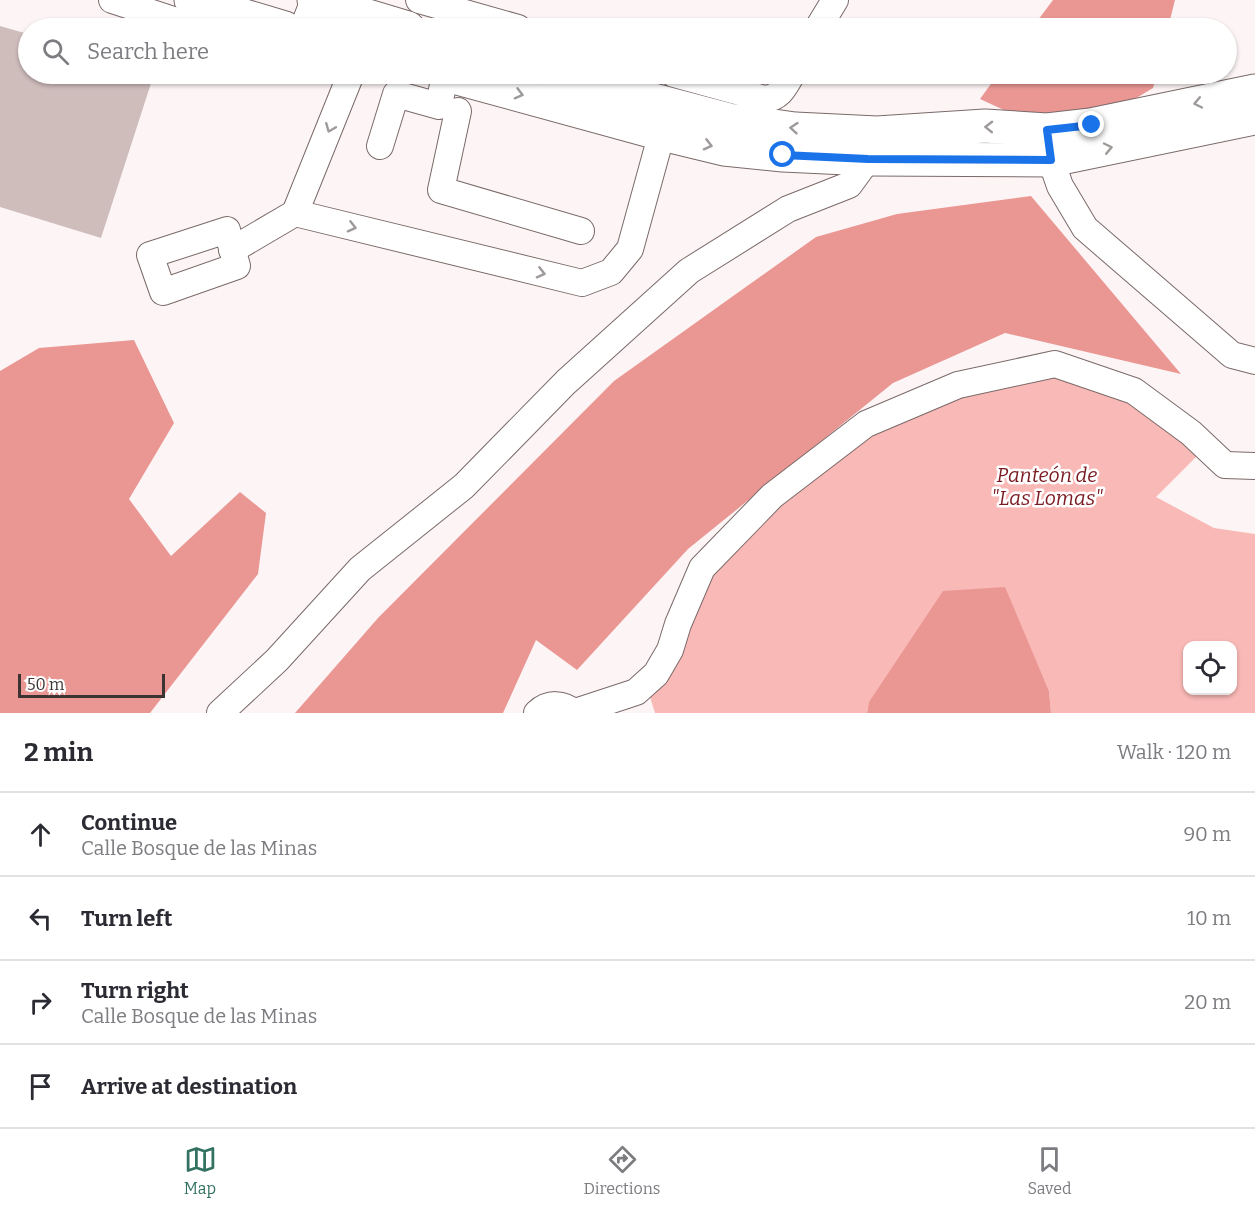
<!DOCTYPE html>
<html lang="en">
<head>
<meta charset="utf-8">
<style>
	:root { --surface:#fff; --page:#f2f2f3; --text:#2b2b33; --muted:#7c7c81; --line:#e1e1e2; --accent:#337260 }
	body { margin:0; font-family:Bitter,serif; background:var(--page); color:var(--text) }
	.controls { position:absolute; right:18px; bottom:18px; display:grid; overflow:hidden; border-radius:12px; box-shadow:0 2px 4px #0004 }
	.controls button { width:54px; height:54px; display:grid; place-items:center; padding:0; border:0; border-bottom:2px solid var(--line); background:var(--surface); color:var(--text); font:30px sans-serif }
	.scale { position:absolute; left:18px; bottom:15px; width:147px; box-sizing:border-box; padding-left:6px; border:3px solid #3b3433; border-top:0; font-size:16px; line-height:21px; white-space:nowrap; color:#3b3433; -webkit-text-stroke:4px #fff; paint-order:stroke }
	.stop { position:absolute; width:18px; height:18px; margin:-14px; border:4px solid #1a73e8; border-radius:50%; background:#fff }
	.stop.end { background:#1a73e8; border-color:#fff; box-shadow:0 2px 6px #0008 }
	.list { margin:0; padding:0; list-style:none }
	h2 { display:flex; justify-content:space-between; align-items:center; height:78px; margin:0; padding:0 24px; font-size:26px }
	h2 small { font-size:20px; font-weight:400; color:var(--muted) }
	.list li { display:grid; grid-template-columns:39px 1fr auto; gap:18px; align-items:center; box-sizing:border-box; height:84px; padding:0 24px; border-top:2px solid var(--line) }
	.list b { display:block; font-size:22px; white-space:nowrap }
	.list p { margin:0; font-size:20px; white-space:nowrap; color:var(--muted) }
	.list em { font-size:20px; font-style:normal; color:var(--muted) }
	.icon { flex:none; width:33px; height:33px; fill:none; stroke:currentColor; stroke-width:2; stroke-linecap:round; stroke-linejoin:round }
	.map { position:relative; flex:none; width:1255px; height:713px; overflow:hidden }
	.search { position:absolute; background:var(--surface); box-shadow:0 2px 4px #0004; left:18px; right:18px; top:18px; height:66px; display:flex; align-items:center; gap:15px; box-sizing:border-box; padding:0 21px; border-radius:33px; color:var(--muted); font-size:22px }
	.sheet { height:414px; background:var(--surface) }
	nav { display:flex; justify-content:space-around; align-items:center; box-sizing:border-box; height:84px; border-top:2px solid var(--line); background:var(--surface); font-size:16px; color:var(--muted) }
	nav a { display:grid; justify-items:center; gap:3px }
	nav .on { color:var(--accent) }
	.map>svg:first-child { display:block }
</style>
</head>
<body>
<div class="map">
<svg width="1255" height="713" viewBox="0 0 1255 713">
	<rect width="100%" height="100%" fill="#fdf5f5"/>
	<path fill="#f9b9b6" fill-rule="evenodd" d="M1054,373L1135,398L1197,456L1156,497L1214,528L1255,534V713H1051L1049,691L1004,587L869,702L867,713H655L650,697L679,658L708,572L782,498L872,430L962,394ZM1188,646H1232V690H1188Z"/>
	<g fill="#ea9794">
		<path d="M1053,0H1175L1168,28H1032Z"/>
		<path d="M998,74H1157L1153,88L1091,125L1047,130L980,99Z"/>
		<path d="M1031,196L1181,374L1005,333L893,383L688,549L577,670L536,640L503,713H295L378,618L614,381L816,237L897,214Z"/>
		<path d="M134,340L174,423L129,499L171,556L240,492L266,513L258,574L150,713H0V371L39,348Z"/>
		<path d="M1005,587L1049,691L1051,713H867L869,702L943,591Z"/>
	</g>
	<path fill="#cfbdbc" d="M0,26L28,34V74H154L101,238L0,207Z"/>
	<g fill="none" stroke-linecap="round" stroke-linejoin="round">
		<defs>
			<g id="minor">
				<path d="M112,0L198,28"/>
				<path d="M419,0L518,28"/>
				<path d="M303,28L314,0"/>
				<path d="M818,28L835,0"/>
				<path d="M674,74L765,99C780,98 785,86 792,74"/>
				<path d="M458,111L441,190L581,231"/>
				<path d="M1049,143L1051,160L1060,186L1085,228L1232,355L1255,361"/>
				<path d="M380,146L396,94L439,106L445,74"/>
				<path d="M295,213L582,283L611,272L630,249L666,118"/>
				<path d="M227,230L237,266L163,292L150,255Z"/>
				<path d="M232,250L295,213L351,74"/>
				<path d="M575,712L636,692L656,674L670,650L678,624L702,568L772,496L866,424L958,385L1055,364L1134,391L1191,433L1225,465L1255,466"/>
				<path d="M220,713L277,660L360,569L464,486L566,382L689,271L788,209L849,185L868,159"/>
				<path d="M537,713C549,702 563,703 575,713"/>
			</g>
			<g id="major">
				<path d="M191,0L285,28"/>
				<path d="M314,0L408,28"/>
				<path d="M443,74L662,134L724,149L783,155L868,159L1051,160L1255,118"/>
				<path d="M555,74L729,120L795,129L877,133L985,126L1047,130L1091,125L1255,91"/>
			</g>
		</defs>
		<use href="#minor" stroke="#7a6a69" stroke-width="28"/>
		<use href="#major" stroke="#7a6a69" stroke-width="35"/>
		<use href="#minor" stroke="#fff" stroke-width="26"/>
		<use href="#major" stroke="#fff" stroke-width="33"/>
	</g>
	<defs><path id="oneway-chevron" d="M-2-3.5L2.5 0L-2 3.5" fill="none" stroke-width="1.6" stroke-linecap="round" stroke-linejoin="round" transform="scale(1.5)"/></defs>
	<g stroke="#9d9a99">
		<use href="#oneway-chevron" transform="translate(519 94) rotate(15)"/>
		<use href="#oneway-chevron" transform="translate(1198 103) rotate(168)"/>
		<use href="#oneway-chevron" transform="translate(989 127) rotate(-179)"/>
		<use href="#oneway-chevron" transform="translate(330 128) rotate(112)"/>
		<use href="#oneway-chevron" transform="translate(794 128) rotate(-175)"/>
		<use href="#oneway-chevron" transform="translate(708 145) rotate(14)"/>
		<use href="#oneway-chevron" transform="translate(1108 148) rotate(-12)"/>
		<use href="#oneway-chevron" transform="translate(352 227) rotate(14)"/>
		<use href="#oneway-chevron" transform="translate(541 273) rotate(14)"/>
	</g>
	<g fill="none" stroke-linecap="round" stroke-linejoin="round">
		<path stroke="#1a73e8" stroke-width="8" d="M783,155L868,159L1051,160L1047,130L1092,125"/>
	</g>
	<g text-anchor="middle" stroke-width="5" stroke-linejoin="round" paint-order="stroke">
		<g font-size="20" font-style="italic" fill="#7b1b22" stroke="#fff">
			<text x="1047" y="482">Panteón de<tspan x="1047" dy="23">"Las Lomas"</tspan></text>
		</g>
	</g>
</svg>
<div class="controls">
<button><svg class="icon" aria-label="locate" viewBox="0 0 24 24"><circle cx="12" cy="12" r="6"/><path d="M12 2v4M12 18v4M2 12h4M18 12h4"/></svg></button>
</div>
<div class="scale">50 m</div>
<div class="stop" style="left:783px;top:155px"></div>
<div class="stop end" style="left:1092px;top:125px"></div>
<div class="search"><svg class="icon" aria-label="search" viewBox="0 0 24 24"><circle cx="10" cy="10" r="6"/><path d="M15 15l6 6"/></svg>Search here</div>
</div>
<section class="sheet">
<h2>2 min<small>Walk · 120 m</small></h2>
<ul class="list">
<li><svg class="icon" aria-label="ahead" viewBox="0 0 24 24"><path d="M12 20V5M6 11l6-6 6 6"/></svg><div><b>Continue</b><p>Calle Bosque de las Minas</p></div><em>90 m</em></li>
<li><svg class="icon" aria-label="left" viewBox="0 0 24 24"><path d="M17 20v-9H6M10 6l-5 5 5 5"/></svg><div><b>Turn left</b></div><em>10 m</em></li>
<li><svg class="icon" aria-label="right" viewBox="0 0 24 24"><path d="M7 20v-9h11M14 6l5 5-5 5"/></svg><div><b>Turn right</b><p>Calle Bosque de las Minas</p></div><em>20 m</em></li>
<li><svg class="icon" aria-label="arrive" viewBox="0 0 24 24"><path d="M6 21V4h12l-3 4 3 4H6"/></svg><div><b>Arrive at destination</b></div></li>
</ul>
</section>
<nav>
<a class="on"><svg class="icon" aria-label="map" viewBox="0 0 24 24"><path d="M3 6l6-2 6 2 6-2v14l-6 2-6-2-6 2zM9 4v14M15 6v14"/></svg>Map</a>
<a><svg class="icon" aria-label="directions" viewBox="0 0 24 24"><path d="M12 3l9 9-9 9-9-9zM9 14v-3h6M13 9l2 2-2 2"/></svg>Directions</a>
<a><svg class="icon" aria-label="saved" viewBox="0 0 24 24"><path d="M7 4h10v16l-5-4-5 4z"/></svg>Saved</a>
</nav>
</body>
</html>
